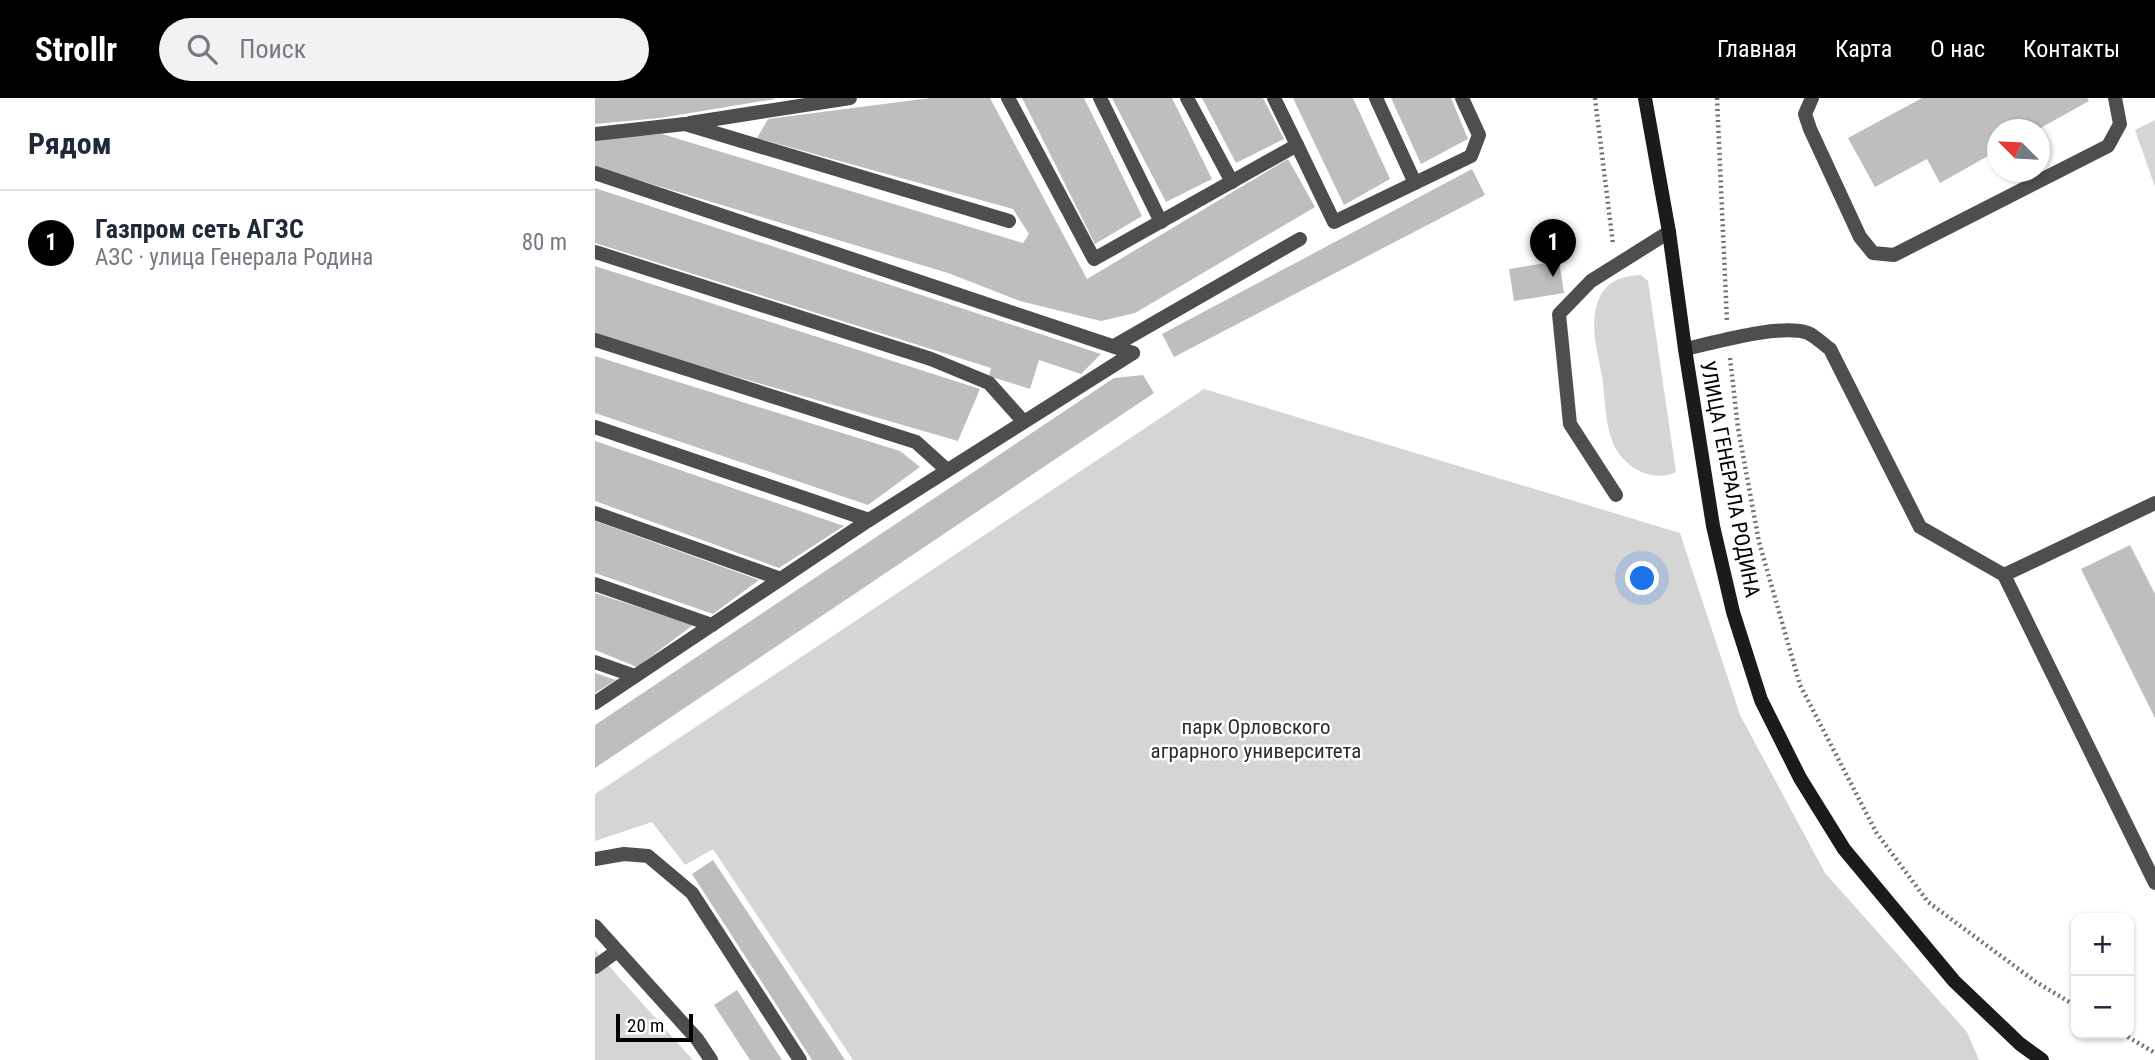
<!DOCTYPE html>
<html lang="ru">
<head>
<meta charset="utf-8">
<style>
	:root { --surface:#fff; --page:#f2f2f3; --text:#1f2937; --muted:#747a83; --line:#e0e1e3; --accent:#000 }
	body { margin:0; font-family:"Roboto Condensed",sans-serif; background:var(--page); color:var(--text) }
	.controls { position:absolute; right:21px; bottom:21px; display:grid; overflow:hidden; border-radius:14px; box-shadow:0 2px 5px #0004 }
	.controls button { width:63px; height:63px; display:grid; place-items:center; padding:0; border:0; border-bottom:2px solid var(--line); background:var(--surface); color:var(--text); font:35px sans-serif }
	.compass { position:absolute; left:1392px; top:21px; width:63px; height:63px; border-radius:50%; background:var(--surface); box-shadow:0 2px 5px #0004; rotate:294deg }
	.scale { position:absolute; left:21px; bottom:18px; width:77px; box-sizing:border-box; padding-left:7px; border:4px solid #000; border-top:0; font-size:19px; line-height:24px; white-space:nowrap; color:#000; -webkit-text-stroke:5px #fff; paint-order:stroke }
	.you { position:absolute; left:1048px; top:481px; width:24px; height:24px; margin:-18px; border:5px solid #fff; border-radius:50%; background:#1a73e8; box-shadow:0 0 0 10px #1a73e833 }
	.badge { display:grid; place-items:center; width:46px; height:46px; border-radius:50%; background:var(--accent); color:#fff; font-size:23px; font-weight:700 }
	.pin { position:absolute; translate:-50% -58px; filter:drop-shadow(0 2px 4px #0008) }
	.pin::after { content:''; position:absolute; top:37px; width:24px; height:21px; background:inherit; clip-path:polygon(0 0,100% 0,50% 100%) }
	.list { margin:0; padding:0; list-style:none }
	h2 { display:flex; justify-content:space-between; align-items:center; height:91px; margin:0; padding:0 28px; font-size:30px }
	h2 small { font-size:23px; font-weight:400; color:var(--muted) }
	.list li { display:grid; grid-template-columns:46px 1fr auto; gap:21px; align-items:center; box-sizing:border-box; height:105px; padding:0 28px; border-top:2px solid var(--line) }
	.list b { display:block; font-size:26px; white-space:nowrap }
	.list p { margin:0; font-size:23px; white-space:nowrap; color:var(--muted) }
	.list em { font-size:23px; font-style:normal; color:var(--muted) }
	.icon { flex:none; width:38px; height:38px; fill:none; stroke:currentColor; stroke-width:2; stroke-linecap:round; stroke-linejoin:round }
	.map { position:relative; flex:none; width:1560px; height:962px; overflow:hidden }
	header { display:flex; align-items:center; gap:42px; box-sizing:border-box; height:98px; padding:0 35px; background:var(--accent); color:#fff }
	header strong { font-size:33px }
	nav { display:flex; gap:38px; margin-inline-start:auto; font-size:24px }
	.search { width:490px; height:63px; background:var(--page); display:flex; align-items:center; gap:18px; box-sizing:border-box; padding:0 24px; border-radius:38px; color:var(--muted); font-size:26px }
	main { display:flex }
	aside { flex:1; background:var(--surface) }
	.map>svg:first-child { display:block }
</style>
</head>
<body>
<header>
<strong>Strollr</strong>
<div class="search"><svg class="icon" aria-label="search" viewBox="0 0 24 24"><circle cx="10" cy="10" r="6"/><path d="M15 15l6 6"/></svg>Поиск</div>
<nav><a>Главная</a><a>Карта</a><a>О нас</a><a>Контакты</a></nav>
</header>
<main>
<aside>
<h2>Рядом<small></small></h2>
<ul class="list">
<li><span class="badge">1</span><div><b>Газпром сеть АГЗС</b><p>АЗС · улица Генерала Родина</p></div><em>80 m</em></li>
</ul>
</aside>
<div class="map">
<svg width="1560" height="962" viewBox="0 0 1560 962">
	<rect width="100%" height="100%" fill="#fff"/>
	<g fill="#d5d5d5">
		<path d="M1560,22V89L1540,32Z"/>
		<path d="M1046,177L1053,183L1081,374C1056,386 1026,368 1017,342C1010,325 1010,297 1007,278C1003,255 994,227 1003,203C1011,183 1026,178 1046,177Z"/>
		<path d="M609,291L1085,435L1145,617L1230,775L1372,934L1384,962H258L118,751L90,767L57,724L0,743V696Z"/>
		<path d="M0,852L5,858L98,962H0Z"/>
	</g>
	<g fill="#bebebe">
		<path d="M0,0H180V1L65,20L0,26Z"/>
		<path d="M335,0H395L492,181L693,61L720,109L540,215L506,223L425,203L353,175L0,69V41L67,36L428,145L434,136L418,111L162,40L173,21Z"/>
		<path d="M427,0H489L547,118L500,146Z"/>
		<path d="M517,0H577L617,81L571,104Z"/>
		<path d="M607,0H668L689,41L641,65Z"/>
		<path d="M698,0H758L795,81L749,107Z"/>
		<path d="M796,0H856L873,41L826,66Z"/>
		<path d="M1327,0H1492L1494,3L1442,32H1402V53L1345,85L1332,61L1280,89L1253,40Z"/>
		<path d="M877,71L890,97L579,259L567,236Z"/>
		<path d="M0,90L506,256L486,276L444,262L435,291L394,278L396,270L0,145Z"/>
		<path d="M964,163L969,195L919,203L914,171Z"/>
		<path d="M0,168L385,291L363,343L35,248L0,236Z"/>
		<path d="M0,258L305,353L325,369L273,407L0,315Z"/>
		<path d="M548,277L559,295L0,670V627L519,280Z"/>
		<path d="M0,343L249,428L184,470L0,403Z"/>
		<path d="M0,423L164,482L118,516L0,475Z"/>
		<path d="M1535,447L1560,496V620L1486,471Z"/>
		<path d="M0,495L98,527L42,569L0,552Z"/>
		<path d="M0,575L21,582L0,595Z"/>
		<path d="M118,762L250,962H217L97,776Z"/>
		<path d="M142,892L187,962H155L119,907Z"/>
	</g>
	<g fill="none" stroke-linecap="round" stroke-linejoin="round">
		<g stroke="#707070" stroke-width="4.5" stroke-dasharray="2 3.5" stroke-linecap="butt">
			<path d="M1000,0L1018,146"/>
			<path d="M1122,0L1132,223"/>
			<path d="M1135,260L1143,330L1164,444L1205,587L1281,734L1333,804L1441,884L1481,908"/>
			<path d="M1528,936L1560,955"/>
		</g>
		<g stroke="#4e4e4e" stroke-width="14">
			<path d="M413,0L499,161L702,47L739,124L876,58L884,37L867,0"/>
			<path d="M505,0L566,124"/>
			<path d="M592,0L637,84"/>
			<path d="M679,0L702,47"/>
			<path d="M781,0L820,85"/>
			<path d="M1217,0L1210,16L1215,31L1265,139L1278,155L1299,157L1513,48L1525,26L1520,0"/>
			<path d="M95,25L255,0"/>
			<path d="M0,36L90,26L414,123"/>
			<path d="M0,75L538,255"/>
			<path d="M0,154L336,261L394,285L428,323"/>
			<path d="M0,242L321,344L352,372"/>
			<path d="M519,248L705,141"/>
			<path d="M1090,251C1118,245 1186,225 1213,235C1220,238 1228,246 1235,251L1325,429L1409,477L1560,785"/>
			<path d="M0,329L274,422L538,255"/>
			<path d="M1021,397L975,326L964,216L996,183L1074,134"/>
			<path d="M0,415L186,481"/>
			<path d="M1409,477L1560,405"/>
			<path d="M0,486L117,527"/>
			<path d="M0,564L40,578"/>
			<path d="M0,605L274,422"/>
			<path d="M0,761L29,756L53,758L97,795L205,962"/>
			<path d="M0,869L22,853"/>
		</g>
		<path stroke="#4e4e4e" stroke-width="14" d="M0,828L102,941L116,962"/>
		<path stroke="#1b1b1b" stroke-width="14" d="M1050,0L1074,134L1090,251L1118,428L1138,514L1166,602L1205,680L1249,751L1359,883L1425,946L1447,962"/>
	</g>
	<g text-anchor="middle" stroke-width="5" stroke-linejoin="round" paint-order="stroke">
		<g font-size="21" fill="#000" stroke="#fff">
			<text transform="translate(1135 381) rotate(79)" y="7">УЛИЦА ГЕНЕРАЛА РОДИНА</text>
		</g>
		<g font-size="21" fill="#2c2c2c" stroke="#fff">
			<text x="661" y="636">парк Орловского<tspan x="661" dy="24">аграрного университета</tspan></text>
		</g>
	</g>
</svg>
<div class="controls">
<button>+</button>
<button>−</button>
</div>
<svg class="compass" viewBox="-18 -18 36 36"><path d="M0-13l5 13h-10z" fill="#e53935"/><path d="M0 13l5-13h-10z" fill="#747a83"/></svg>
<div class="scale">20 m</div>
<div class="you"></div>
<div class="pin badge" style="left:958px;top:179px">1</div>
</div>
</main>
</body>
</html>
